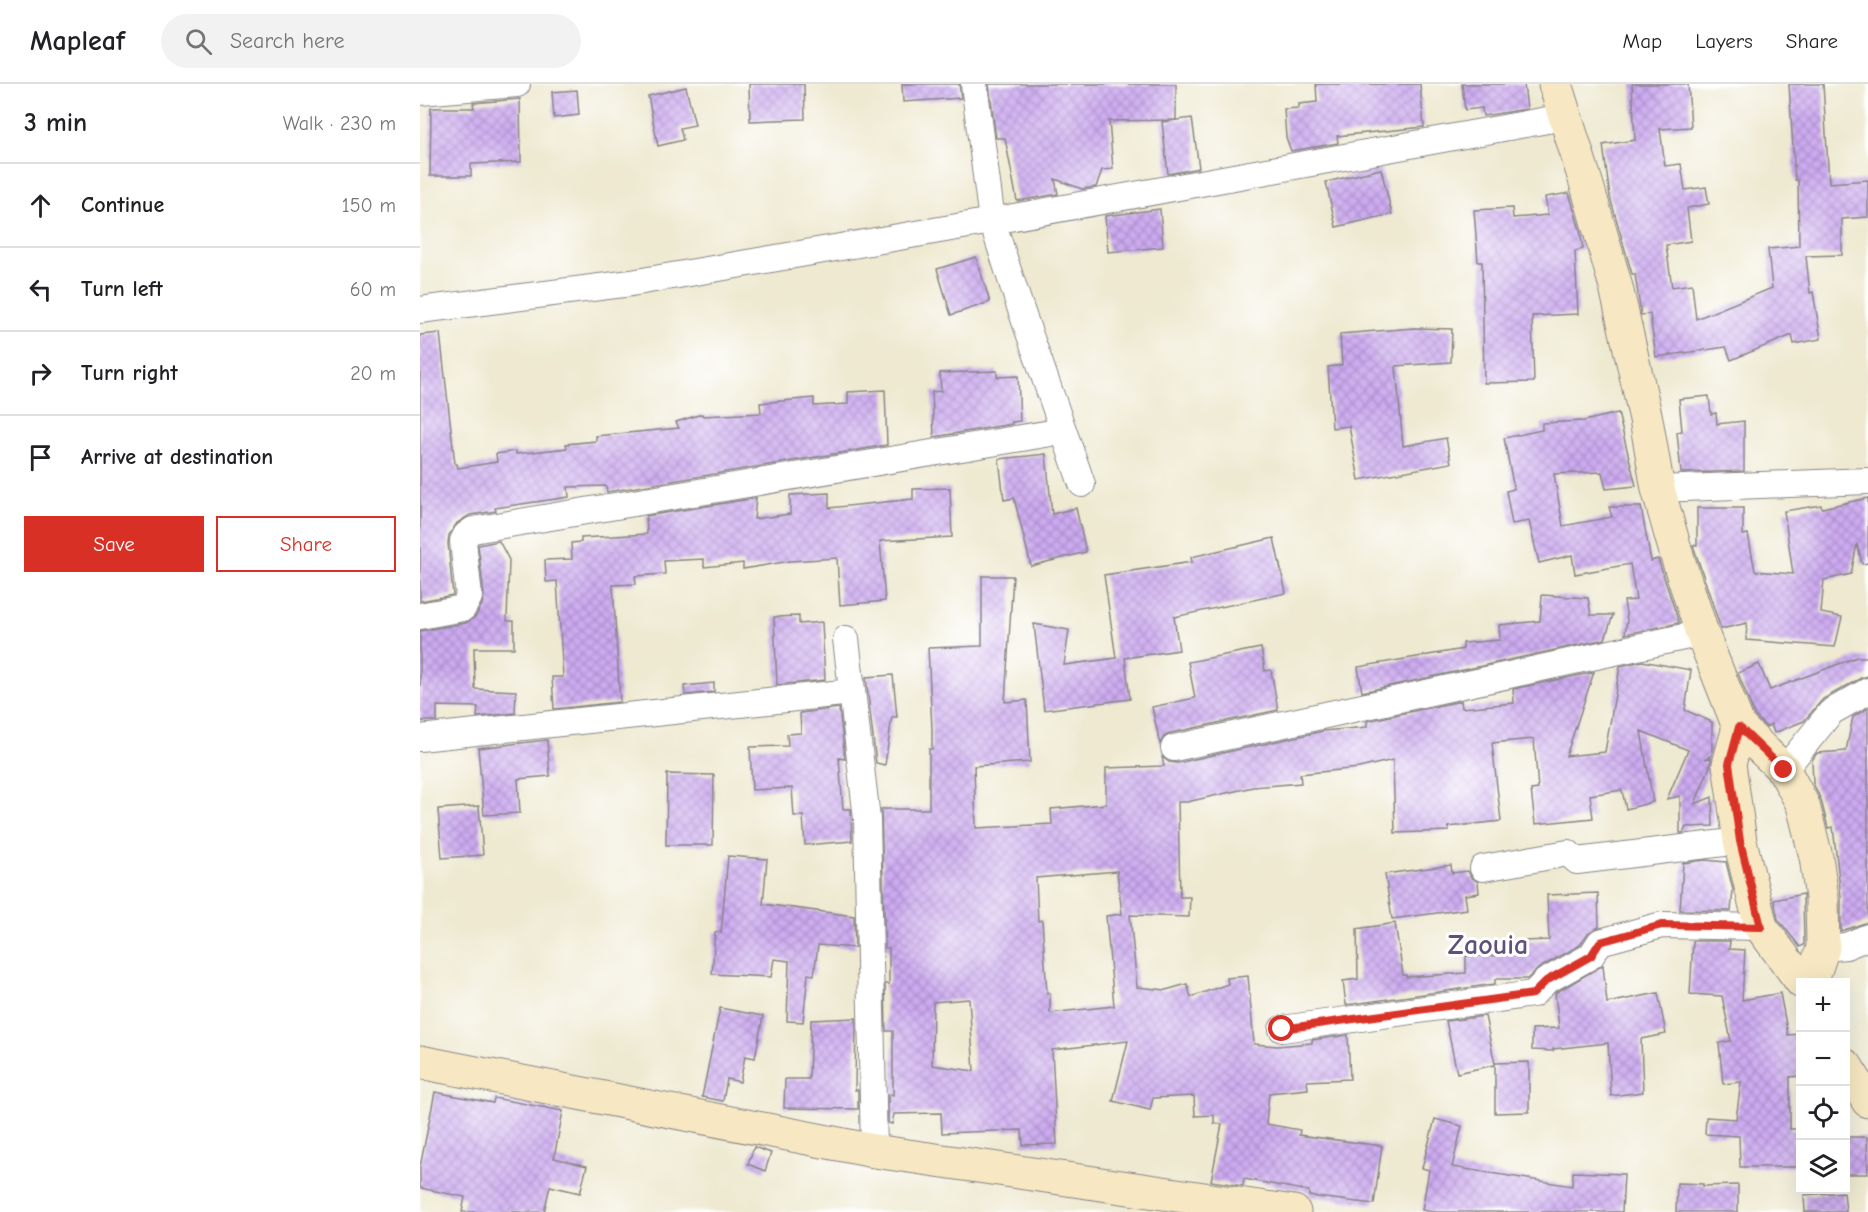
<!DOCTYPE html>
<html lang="en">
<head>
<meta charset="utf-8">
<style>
	:root { --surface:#fff; --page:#f2f2f2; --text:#202124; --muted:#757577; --line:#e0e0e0; --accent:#d93025 }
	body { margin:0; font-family:"Comic Neue",sans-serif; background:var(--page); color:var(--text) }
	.controls { position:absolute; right:18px; bottom:18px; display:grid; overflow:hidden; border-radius:0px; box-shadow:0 6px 24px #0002 }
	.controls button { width:54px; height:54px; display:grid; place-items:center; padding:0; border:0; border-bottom:2px solid var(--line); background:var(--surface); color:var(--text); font:30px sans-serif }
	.stop { position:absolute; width:18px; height:18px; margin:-14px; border:4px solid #d93025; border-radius:50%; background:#fff }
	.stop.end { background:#d93025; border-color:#fff; box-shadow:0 2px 6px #0008 }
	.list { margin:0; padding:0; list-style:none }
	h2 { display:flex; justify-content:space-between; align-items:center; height:78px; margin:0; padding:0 24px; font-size:26px }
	h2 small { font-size:20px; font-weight:400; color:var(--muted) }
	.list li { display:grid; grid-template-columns:39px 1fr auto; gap:18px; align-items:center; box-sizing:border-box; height:84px; padding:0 24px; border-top:2px solid var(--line) }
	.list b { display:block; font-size:22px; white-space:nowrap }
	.list em { font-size:20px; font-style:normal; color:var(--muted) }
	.actions { display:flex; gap:12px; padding:18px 24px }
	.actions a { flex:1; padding:14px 0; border:2px solid var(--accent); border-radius:0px; text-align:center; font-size:21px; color:var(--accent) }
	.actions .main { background:var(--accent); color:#fff }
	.icon { flex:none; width:33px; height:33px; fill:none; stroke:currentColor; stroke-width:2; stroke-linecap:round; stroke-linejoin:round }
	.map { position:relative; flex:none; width:1448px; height:1128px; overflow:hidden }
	header { display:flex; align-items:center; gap:36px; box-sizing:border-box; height:84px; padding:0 30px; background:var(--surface); border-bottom:2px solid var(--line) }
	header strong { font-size:28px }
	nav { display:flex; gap:33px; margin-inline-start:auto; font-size:21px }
	.search { width:420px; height:54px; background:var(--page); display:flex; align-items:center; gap:15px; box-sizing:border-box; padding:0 21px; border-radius:33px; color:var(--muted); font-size:22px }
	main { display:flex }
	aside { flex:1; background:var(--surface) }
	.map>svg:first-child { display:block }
</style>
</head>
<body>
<header>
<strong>Mapleaf</strong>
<div class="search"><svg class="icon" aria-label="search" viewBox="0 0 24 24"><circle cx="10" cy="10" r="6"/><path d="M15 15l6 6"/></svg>Search here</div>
<nav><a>Map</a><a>Layers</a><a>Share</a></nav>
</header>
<main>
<aside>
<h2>3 min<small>Walk · 230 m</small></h2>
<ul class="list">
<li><svg class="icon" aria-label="ahead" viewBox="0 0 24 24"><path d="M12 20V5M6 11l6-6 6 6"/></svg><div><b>Continue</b></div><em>150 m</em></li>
<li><svg class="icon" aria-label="left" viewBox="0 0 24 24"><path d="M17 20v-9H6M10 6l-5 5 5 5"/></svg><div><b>Turn left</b></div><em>60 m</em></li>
<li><svg class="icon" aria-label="right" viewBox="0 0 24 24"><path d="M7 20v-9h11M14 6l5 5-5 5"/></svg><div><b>Turn right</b></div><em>20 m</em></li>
<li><svg class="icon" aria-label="arrive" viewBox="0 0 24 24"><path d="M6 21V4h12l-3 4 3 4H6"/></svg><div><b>Arrive at destination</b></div></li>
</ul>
<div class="actions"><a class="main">Save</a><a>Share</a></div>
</aside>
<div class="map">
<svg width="1448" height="1128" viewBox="0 0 1448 1128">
	<defs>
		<pattern id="building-cross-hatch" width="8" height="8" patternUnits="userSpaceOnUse" patternTransform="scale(1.5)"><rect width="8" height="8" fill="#cdabf1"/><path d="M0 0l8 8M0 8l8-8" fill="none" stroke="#a68bc4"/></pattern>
	</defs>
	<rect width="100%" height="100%" fill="#fff"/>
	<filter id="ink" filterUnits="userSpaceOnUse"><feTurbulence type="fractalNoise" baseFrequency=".0167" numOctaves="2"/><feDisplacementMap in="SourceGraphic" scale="12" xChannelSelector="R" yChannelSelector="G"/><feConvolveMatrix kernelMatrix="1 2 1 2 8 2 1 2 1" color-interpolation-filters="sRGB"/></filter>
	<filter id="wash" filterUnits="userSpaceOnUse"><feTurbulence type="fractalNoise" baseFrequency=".008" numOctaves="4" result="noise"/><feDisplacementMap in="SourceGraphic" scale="24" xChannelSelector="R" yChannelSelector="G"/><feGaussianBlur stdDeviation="1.35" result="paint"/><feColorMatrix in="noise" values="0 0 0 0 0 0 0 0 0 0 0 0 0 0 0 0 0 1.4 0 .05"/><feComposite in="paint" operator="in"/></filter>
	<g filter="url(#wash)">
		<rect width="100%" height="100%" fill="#eee9d0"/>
		<g id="blocks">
			<g fill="url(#building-cross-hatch)" fill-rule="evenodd">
				<path d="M329,0H384L385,35L330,37Z"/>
				<path d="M482,0H539L541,14L483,18Z"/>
				<path d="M569,0H756V36L689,37L693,85L682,86L676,103L662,105L635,95L638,110L597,117L585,54H576Z"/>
				<path d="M896,0H1000L1004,43L917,52L918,59L871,67L866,53L864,25L879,24V20L897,18Z"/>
				<path d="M1042,0H1104L1107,25L1063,32L1062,24L1045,26Z"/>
				<path d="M1212,0H1268L1271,43L1240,45L1245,82L1261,80L1265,106L1286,103L1289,120L1267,124L1271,157L1246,161L1252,203L1272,200L1276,235L1352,204L1348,165L1379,162L1378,96H1375L1369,0H1403L1409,99L1448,96V133L1422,135V171L1386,172L1390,209L1393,208L1401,255L1374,260L1372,251L1311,276L1306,263L1236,273L1230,230L1221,231L1215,190H1212L1190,113L1183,61L1215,56Z"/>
				<path d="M266,3L275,41L260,44L263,56L238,62L228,12Z"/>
				<path d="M157,6L159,31L134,34L132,8Z"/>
				<path d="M100,15L101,78L51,80V92H10L11,24H54L53,19Z"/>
				<path d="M772,34L779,84L748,90L742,38Z"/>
				<path d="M961,85L972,130L916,143L906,98Z"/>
				<path d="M1149,109L1160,146L1163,165L1155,167L1158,230L1112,232L1114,298L1064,299L1062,178H1058L1054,126L1092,124L1093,134L1128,131L1125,113Z"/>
				<path d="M740,125L743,163L688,168L685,132Z"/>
				<path d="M556,173L570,218L531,231L517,185Z"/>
				<path d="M994,244L1032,245L1031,278L976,282L983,362L1026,354L1031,379L939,396L929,342L912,344L908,283L922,281L920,250Z"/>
				<path d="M20,249L35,380H37L38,384L77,378L76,370L96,367V370L147,364L146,360L176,357V352L259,344L256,338L282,330L283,332L341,329L340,319L394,314V322L428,320V308L465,306L467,361L187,408L186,402L148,403L149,413L75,424L76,427L50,431L37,439L29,451L28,459L33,511L0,517V251Z"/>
				<path d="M577,287V293L598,292L600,337L592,338V340L514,353L512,308L521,307L520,289Z"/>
				<path d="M1289,312L1291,330L1296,329L1297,340L1324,337V387L1261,389L1257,348L1262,347L1259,315Z"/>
				<path d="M1198,329L1216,402L1186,405L1182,388L1134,390L1143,442L1192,433L1189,423H1221L1231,477L1238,475L1259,539L1205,550L1207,536L1204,517L1216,516L1210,480L1155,490L1152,471L1119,479L1109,437L1092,440L1086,407L1094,405L1084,354L1122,346V339L1164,337Z"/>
				<path d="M626,370L632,430L656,424L666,468L611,482L594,414L584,416L579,375Z"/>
				<path d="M530,404L532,453L460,457L465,517L420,521L417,474L370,477L323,485V479L284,483V475L244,477L245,490L215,492L216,500L193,501L200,618L134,625L132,593H143L137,497L126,498L125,476L152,475L151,459L161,458V454L227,450L226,432L336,414L334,435L370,430V411L409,409V424L493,415V405Z"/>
				<path d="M1448,414V479L1442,480L1437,460L1431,490L1404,496L1401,529L1422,533L1415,563L1326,556L1327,539L1301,545L1273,461H1277V424H1323V451L1328,450L1335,487L1373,490L1364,427L1401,421L1402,424Z"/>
				<path d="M854,454L866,509L754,533L759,566L705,574L710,615L624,626L614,540L649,546L644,581L696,574L684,491L772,478L771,473Z"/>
				<path d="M79,457L89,476L87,537H94V564H54L55,605L96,607L95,629L57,633L58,623L17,622V637H0V547L46,539L56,532L62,520L64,511L58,461Z"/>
				<path d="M562,492H593L585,618L607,616L610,678L554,682L556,744L632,740L631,725L686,720V684L744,682L742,673L749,678L757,679L903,647L947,643V637L1041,617L1042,624L1094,619L1093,605L1174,588L1146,672L1185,668L1200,582L1222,577L1271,586L1265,626L1292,638V671L1285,675L1291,674L1290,682L1275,720L1292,713L1293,742L1266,743L1263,749H1260V712L1247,715L1268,666L1221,647L1233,718L1206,725L1202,706L1170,711L1173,734L1115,740L1111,706L1118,705L1114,655L1072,659L1081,737L1028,743L1029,747L975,749L973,676L939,684L880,690L881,699L833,703L767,718H758L760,813H770L769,833L710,831L717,903L746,906L767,900L771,913L808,900L807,894L828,892L834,960L857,962L892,959V956L928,951L930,995L887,997L888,1005L849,1009L846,1040L880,1046L879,1051L962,1062L954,1120L889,1112V1107L824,1095L823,1102L791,1097L802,1040L794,1039V1031L775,1032L774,1012L733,1014L730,1026L693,1017L708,957L632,966L637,1060L603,1061L602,1046L522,1049L521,1029L474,1030L472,1040L468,1039V1010L473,1011V947H466L465,900H469V864H465L461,725H509V665H512V645L508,564L562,562ZM697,787L702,830L686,832L694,922L630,929V909H627L622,836L618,837L616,794ZM549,915L554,987L512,981L513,918Z"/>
				<path d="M1122,511L1168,514L1171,531H1193L1185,555L942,608L938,583L1043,565V559L1080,556L1079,541L1120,537Z"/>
				<path d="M379,532V540L402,538L405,596L357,601L354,533Z"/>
				<path d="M841,564L845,587L851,586L858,626L751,649L744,653L740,660L732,623L775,614L768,578Z"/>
				<path d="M1437,573H1448V592L1441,594L1403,615L1384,637L1354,649L1351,640L1346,643L1335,632L1318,589L1339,580L1350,606Z"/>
				<path d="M473,591L477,633H472L465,681L456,679L446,593Z"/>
				<path d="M294,599V608L265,611L264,602Z"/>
				<path d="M419,624L425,675L419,674L423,725H431L432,757L385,761L383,732H374L372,704L332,706L330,663L368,662L367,650L381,649L380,629Z"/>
				<path d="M1448,624V838L1421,847V813L1413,743L1408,744L1401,716L1393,699L1392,676L1397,669L1426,667L1433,633Z"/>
				<path d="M127,656L130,692L98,695L100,729L64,731L58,664Z"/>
				<path d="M247,690L294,691L293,761H246Z"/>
				<path d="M59,722L63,771L22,774L18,725Z"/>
				<path d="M308,772L347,775L343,820L434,832L435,864L398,861L394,891L388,890L383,938L367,937L369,877L354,875L351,893L292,890L295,848L301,849Z"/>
				<path d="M1285,776L1306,778L1313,806L1311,827L1260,826L1263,779Z"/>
				<path d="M1031,781L1032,789L1048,787L1051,793L1058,798L1059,809L1045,811L1047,825L972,835L965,790Z"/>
				<path d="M1178,809L1179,843L1168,849L1160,861L1119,884L1107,895H1075V900L926,921L923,897L938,895L937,845L975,839L983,891H986V893L1046,889V872H1075L1074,858L1129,856L1127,811Z"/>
				<path d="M1383,810L1384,861L1380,863L1358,835L1354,816Z"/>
				<path d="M1273,857H1310L1309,865L1325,866L1322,916L1360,909L1368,951L1380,950V992L1370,993V1045H1380V1083H1320L1319,1052L1285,1050L1286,1033L1316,1035L1321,998L1303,1000L1299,959L1311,957L1302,912L1270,910Z"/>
				<path d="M1183,881L1187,919L1238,909L1246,950L1221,955L1223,1008L1191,1012L1188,959L1133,965V967L1112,966V945L1139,944L1135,909Z"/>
				<path d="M300,924L343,932L335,974L325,972L320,998L307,995L303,1017L282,1013Z"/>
				<path d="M1065,932L1075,980V979L1109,978V1028L1075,1029V981L1037,989L1026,937Z"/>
				<path d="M436,934L435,1006H438V1025L364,1024L365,995H389L391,936Z"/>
				<path d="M15,1008L73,1019L74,1014L143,1027L134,1074L167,1082L160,1109L130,1102L124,1128H42L45,1113L0,1104V1083Z"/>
				<path d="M1015,1035L1042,1042L1032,1083L1152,1102L1153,1088L1204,1090L1202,1128H1012L1002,1126L1009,1086L1002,1084Z"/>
				<path d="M1425,1053H1447L1448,1090H1425Z"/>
				<path d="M334,1063L351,1069L345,1087L328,1080Z"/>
				<path d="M1257,1099L1283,1100V1102L1318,1101V1128H1256Z"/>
				<path d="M1424,1108L1426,1128H1385L1384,1111Z"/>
			</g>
		</g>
	</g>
	<g filter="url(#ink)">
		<use href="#blocks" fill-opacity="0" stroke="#888686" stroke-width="1.5"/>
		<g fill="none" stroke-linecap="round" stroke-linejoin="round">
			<defs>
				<g id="street">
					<path d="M554,0L572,137L599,220L662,400"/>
					<path d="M0,8L97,0"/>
					<path d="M0,226L211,199L572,137L1144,33"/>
					<path d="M1238,405L1448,397"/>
					<path d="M0,532L43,524L49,513L43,457L46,451L53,446L643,347"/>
					<path d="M426,555L447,735L454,1067"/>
					<path d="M0,654L432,608"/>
					<path d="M754,664L1282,549"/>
					<path d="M1364,686L1411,628L1448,607"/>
					<path d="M1063,784L1148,769L1157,777L1320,757"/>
					<path d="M1403,864L1426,862L1448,853"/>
					<path d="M862,945L1113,910L1126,897L1171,872L1180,858L1242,841L1341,843"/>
				</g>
				<g id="secondary">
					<path d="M1135,0L1168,105L1196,203L1226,335L1238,405L1257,472L1282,549L1319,643L1364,686L1383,721L1396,773L1402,814L1403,864L1391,898"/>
					<path d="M1319,643L1309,680L1320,757L1341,843L1382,898"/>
					<path d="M0,978L454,1067L874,1128"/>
					<path d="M1426,982L1448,1017"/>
				</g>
			</defs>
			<use href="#street" stroke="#888686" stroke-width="28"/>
			<use href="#secondary" stroke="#888686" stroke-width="35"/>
			<use href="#street" stroke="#fff" stroke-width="26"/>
			<use href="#secondary" stroke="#f7e8c3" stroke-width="33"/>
		</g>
	</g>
	<g fill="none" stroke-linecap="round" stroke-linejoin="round" filter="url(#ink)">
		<path stroke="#d93025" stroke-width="8" d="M862,945L1113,910L1126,897L1171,872L1180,858L1242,841L1341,843L1320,757L1309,680L1319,643L1364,686"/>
	</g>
	<g text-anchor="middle" stroke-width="6" stroke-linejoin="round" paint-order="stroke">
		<g font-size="28" font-weight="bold" fill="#5e527b" stroke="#fff">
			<text x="1068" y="870">Zaouia</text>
		</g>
	</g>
</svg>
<div class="controls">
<button>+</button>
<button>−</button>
<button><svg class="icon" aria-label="locate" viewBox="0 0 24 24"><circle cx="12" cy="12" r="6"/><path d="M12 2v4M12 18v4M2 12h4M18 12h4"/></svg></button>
<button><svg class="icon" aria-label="layers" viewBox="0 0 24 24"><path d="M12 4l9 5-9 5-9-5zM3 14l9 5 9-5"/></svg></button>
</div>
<div class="stop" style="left:862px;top:945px"></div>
<div class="stop end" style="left:1364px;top:686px"></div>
</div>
</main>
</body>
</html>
